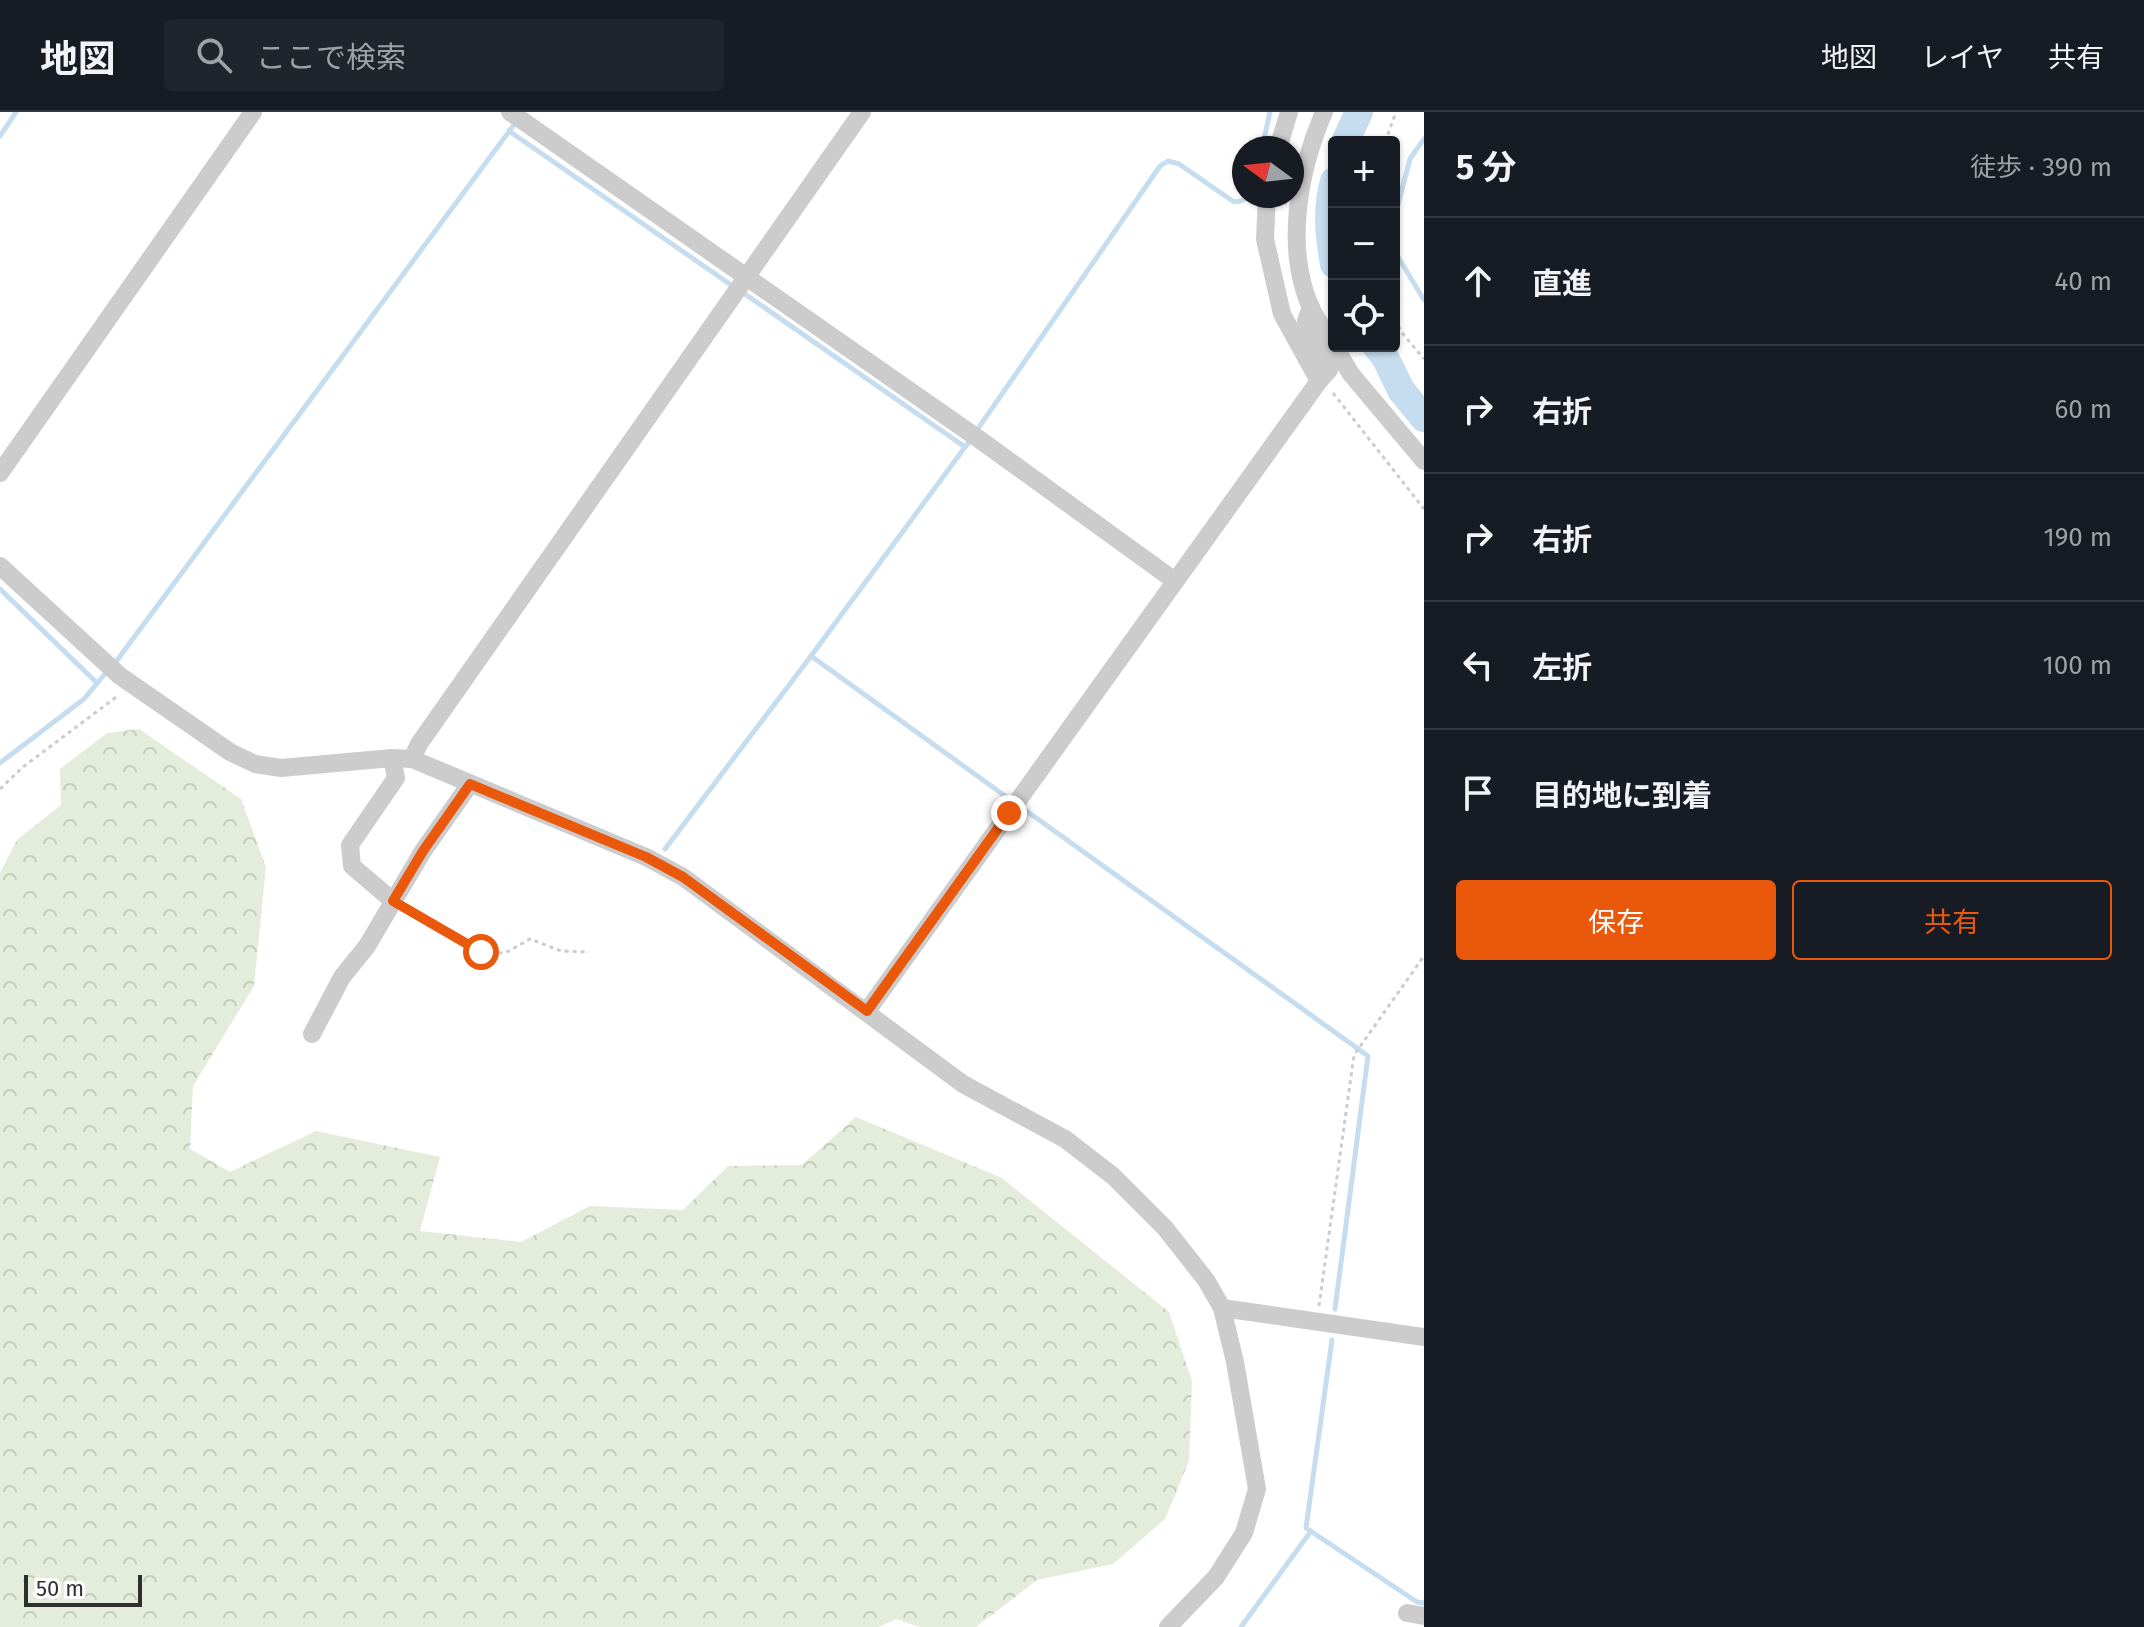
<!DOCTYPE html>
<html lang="ja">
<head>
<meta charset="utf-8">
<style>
	:root { --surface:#171b24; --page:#20242c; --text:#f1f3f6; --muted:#9ea1a6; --line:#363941; --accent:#ea580c }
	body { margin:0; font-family:"Fira Sans","Noto Sans JP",sans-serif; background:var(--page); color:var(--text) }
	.controls { position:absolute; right:24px; top:24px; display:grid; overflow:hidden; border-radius:8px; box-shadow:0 2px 6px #0004 }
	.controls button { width:72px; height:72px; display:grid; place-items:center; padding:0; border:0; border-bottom:2px solid var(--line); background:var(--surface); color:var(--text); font:40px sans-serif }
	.compass { position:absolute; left:1232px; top:24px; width:72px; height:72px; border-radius:50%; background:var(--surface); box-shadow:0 2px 6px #0004; rotate:285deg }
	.scale { position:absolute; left:24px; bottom:20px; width:118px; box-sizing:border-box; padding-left:8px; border:4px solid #2f2f2f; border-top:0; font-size:22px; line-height:28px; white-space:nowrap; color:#2f2f2f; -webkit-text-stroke:6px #fff; paint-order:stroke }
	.stop { position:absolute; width:24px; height:24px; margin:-18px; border:6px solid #ea580c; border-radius:50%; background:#fff }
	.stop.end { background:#ea580c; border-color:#fff; box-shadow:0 2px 8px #0008 }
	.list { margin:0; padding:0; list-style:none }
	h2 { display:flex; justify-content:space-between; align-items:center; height:104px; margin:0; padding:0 32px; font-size:34px }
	h2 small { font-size:26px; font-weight:400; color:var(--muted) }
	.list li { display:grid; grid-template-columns:52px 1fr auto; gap:24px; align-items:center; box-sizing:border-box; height:128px; padding:0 32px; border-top:2px solid var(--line) }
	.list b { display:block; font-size:30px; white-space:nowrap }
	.list em { font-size:26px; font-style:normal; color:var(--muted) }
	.actions { display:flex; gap:16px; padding:24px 32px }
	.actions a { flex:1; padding:18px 0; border:2px solid var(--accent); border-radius:8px; text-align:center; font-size:28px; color:var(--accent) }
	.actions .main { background:var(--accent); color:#fff }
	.icon { flex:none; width:44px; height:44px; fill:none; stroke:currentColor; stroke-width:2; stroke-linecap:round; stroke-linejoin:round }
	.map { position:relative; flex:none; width:1424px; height:1515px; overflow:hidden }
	header { display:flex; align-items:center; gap:48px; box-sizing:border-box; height:112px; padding:0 40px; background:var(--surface); border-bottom:2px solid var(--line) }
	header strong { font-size:38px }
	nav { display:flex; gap:44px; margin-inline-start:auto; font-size:28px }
	.search { width:560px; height:72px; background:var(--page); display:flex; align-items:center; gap:20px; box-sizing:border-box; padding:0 28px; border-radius:8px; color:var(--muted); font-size:30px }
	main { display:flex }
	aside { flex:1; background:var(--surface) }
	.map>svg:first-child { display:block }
</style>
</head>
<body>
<header>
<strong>地図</strong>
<div class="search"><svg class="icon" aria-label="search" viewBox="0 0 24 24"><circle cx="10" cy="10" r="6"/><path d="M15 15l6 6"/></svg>ここで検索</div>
<nav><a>地図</a><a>レイヤ</a><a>共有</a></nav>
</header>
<main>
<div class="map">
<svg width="1424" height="1515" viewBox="0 0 1424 1515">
	<defs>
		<pattern id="forest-crowns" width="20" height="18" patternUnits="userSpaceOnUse" patternTransform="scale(2)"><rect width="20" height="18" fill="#e4eddb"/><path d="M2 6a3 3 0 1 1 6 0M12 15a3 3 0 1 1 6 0" fill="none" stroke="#c4ccbc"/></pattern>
	</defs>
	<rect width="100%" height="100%" fill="#fff"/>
	<path fill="url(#forest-crowns)" d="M139,617L241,687L266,755L254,874L193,974L190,1037L230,1060L316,1019L440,1045L420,1119L521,1130L590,1094L683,1098L728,1054L802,1053L856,1005L1002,1066L1169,1200L1192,1269L1189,1349L1165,1407L1113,1452L1037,1468L976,1515H919L896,1507L879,1515H0V761L17,728L61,693L60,657L107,621Z"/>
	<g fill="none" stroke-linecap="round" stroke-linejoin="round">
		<g stroke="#c6ddef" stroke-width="5">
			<path d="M509,19L734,175"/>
			<path d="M0,24L16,0"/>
			<path d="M1262,36L1270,0"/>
			<path d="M1394,108L1410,47L1424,27"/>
			<path d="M1394,124L1398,145L1424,188"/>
			<path d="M742,180L965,335"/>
			<path d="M977,318L1160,54L1168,49L1179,52L1234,90L1241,89L1249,84"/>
			<path d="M971,327L811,544L1012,689"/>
			<path d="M0,477L97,571"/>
			<path d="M115,551L516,10"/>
			<path d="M0,651L84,587L108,558"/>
			<path d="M1021,695L1368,944L1335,1197"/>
			<path d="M665,737L811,544"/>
			<path d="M1332,1228L1306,1416L1417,1490L1424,1491"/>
			<path d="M1241,1515L1311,1419"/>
		</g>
		<g stroke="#c6ddef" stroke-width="28">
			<path d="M1345,30L1359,0"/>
			<path d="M1334,69C1326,97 1329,124 1334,152"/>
			<path d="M1376,234L1385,245L1401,278L1424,306"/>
		</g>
		<g stroke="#ccc" stroke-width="3" stroke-dasharray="4 4" stroke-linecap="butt">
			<path d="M1385,30L1396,0"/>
			<path d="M1394,207L1403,222L1424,247"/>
			<path d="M1333,281L1424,397"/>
			<path d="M0,677L23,655L119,583"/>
			<path d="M406,797L481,840L505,841L530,827L561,839L589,840"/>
			<path d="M1319,1194L1354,943L1424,844"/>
		</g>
		<g stroke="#ccc" stroke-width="18">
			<path d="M510,0L983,330L1175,469"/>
			<path d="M1324,0C1299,58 1284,136 1311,196C1317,209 1327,221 1334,234"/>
			<path d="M1278,36L1289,0"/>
			<path d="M1267,84L1265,127L1282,202L1319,269"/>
			<path d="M1334,234L1351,262L1424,349"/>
			<path d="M0,361L253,0"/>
			<path d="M0,454L120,564L230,640L255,652L281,656L392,646L412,647L646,745L683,765L963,972L1065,1027L1113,1064L1165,1116L1206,1168L1222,1196L1235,1250L1257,1377L1244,1421L1216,1465L1168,1515"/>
			<path d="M392,646L396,666L350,733L352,754L393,789"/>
			<path d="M412,647L419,632L862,0"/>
			<path d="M867,899L1319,269L1329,258L1306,209L1311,195"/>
			<path d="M312,922L342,865L367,834L423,739L470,672"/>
			<path d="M1222,1196L1424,1225"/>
			<path d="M1407,1501L1424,1504"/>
		</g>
	</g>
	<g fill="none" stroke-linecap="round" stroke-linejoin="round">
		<path stroke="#ea580c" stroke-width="10" d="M481,840L393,789L423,739L470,672L646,745L683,765L867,899L1009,701"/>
	</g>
</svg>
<div class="controls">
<button>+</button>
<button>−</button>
<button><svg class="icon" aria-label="locate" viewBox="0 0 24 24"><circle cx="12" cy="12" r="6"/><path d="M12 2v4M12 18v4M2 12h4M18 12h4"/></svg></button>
</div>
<svg class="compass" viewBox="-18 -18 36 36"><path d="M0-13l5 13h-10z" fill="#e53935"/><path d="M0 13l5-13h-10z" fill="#9ea1a6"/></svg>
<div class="scale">50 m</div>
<div class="stop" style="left:481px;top:840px"></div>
<div class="stop end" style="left:1009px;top:701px"></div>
</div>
<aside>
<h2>5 分<small>徒歩 · 390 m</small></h2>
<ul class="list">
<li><svg class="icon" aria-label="ahead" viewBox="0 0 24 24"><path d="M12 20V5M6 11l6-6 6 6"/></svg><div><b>直進</b></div><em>40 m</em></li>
<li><svg class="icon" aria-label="right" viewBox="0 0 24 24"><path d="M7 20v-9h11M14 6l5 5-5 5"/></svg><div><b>右折</b></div><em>60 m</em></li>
<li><svg class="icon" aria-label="right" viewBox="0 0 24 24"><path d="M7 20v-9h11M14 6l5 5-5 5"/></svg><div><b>右折</b></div><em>190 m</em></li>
<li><svg class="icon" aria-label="left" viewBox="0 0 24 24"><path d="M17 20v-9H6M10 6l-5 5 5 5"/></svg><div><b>左折</b></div><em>100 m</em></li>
<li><svg class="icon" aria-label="arrive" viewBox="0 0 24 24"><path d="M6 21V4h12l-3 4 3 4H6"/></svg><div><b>目的地に到着</b></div></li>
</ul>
<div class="actions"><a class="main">保存</a><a>共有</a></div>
</aside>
</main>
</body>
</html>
